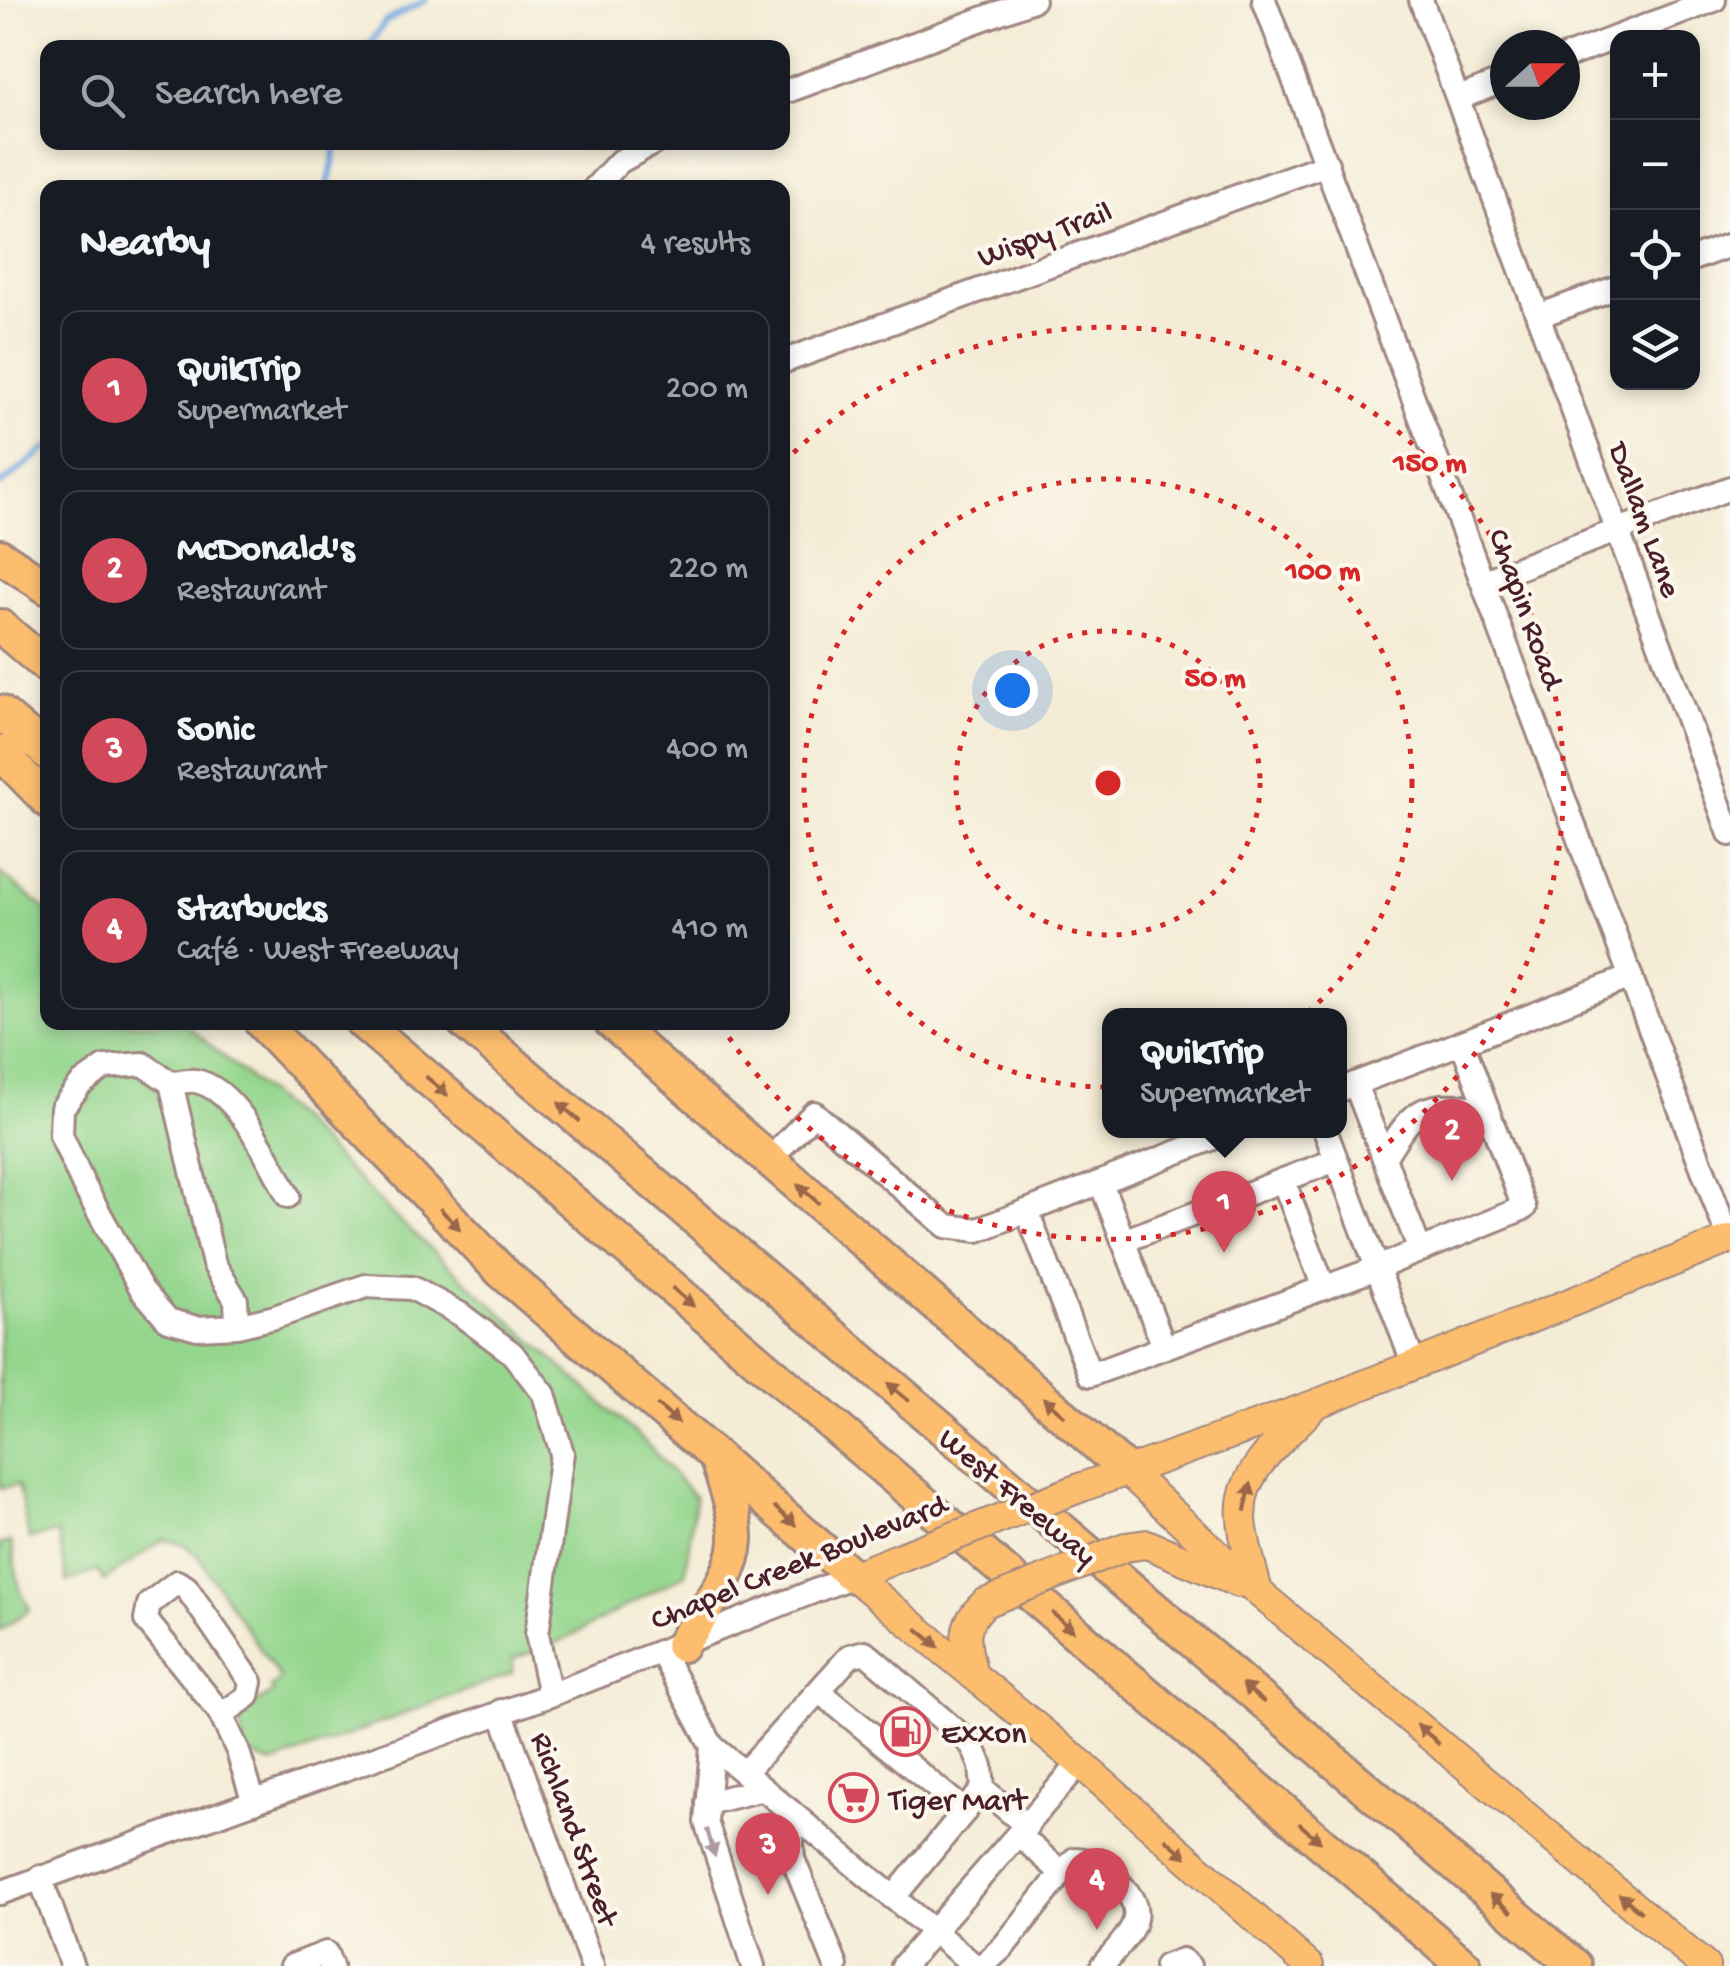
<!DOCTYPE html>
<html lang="en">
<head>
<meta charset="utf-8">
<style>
	:root { --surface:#171b24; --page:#20242c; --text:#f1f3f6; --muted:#9ea1a6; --line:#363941; --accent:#d1495b }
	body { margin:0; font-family:"Gochi Hand",sans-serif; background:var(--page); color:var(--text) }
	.controls { position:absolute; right:30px; top:30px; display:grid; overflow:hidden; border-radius:20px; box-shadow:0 5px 15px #0003 }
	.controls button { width:90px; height:90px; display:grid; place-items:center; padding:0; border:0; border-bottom:2px solid var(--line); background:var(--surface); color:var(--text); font:50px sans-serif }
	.compass { position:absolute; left:1490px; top:30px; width:90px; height:90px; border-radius:50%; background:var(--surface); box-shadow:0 5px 15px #0003; rotate:69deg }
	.you { position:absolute; left:1012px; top:690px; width:35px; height:35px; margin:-25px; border:8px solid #fff; border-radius:50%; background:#1a73e8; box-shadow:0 0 0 15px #1a73e833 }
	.badge { display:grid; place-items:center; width:65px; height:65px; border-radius:50%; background:var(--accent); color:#fff; font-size:32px; font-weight:700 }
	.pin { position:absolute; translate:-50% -82px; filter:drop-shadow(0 2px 5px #0008) }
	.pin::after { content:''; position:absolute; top:52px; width:35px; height:30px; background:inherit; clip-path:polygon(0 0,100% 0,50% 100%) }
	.popup { position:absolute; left:1102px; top:1008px; width:245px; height:130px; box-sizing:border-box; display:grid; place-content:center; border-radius:20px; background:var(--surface); filter:drop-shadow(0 2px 8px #0005); font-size:32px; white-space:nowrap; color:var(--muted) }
	.popup b { font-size:38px; color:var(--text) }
	.popup::after { content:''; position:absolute; left:50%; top:100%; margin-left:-20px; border:20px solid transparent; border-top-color:var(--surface) }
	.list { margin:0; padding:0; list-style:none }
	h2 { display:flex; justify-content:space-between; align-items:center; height:130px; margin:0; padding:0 40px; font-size:42px }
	h2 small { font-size:32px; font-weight:400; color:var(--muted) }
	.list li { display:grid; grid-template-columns:65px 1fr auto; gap:30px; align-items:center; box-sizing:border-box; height:160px; margin:0 20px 20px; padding:0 20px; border:2px solid var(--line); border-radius:20px }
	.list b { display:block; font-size:38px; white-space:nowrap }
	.list p { margin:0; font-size:32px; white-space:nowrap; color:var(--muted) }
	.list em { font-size:32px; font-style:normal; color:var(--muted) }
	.icon { flex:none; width:55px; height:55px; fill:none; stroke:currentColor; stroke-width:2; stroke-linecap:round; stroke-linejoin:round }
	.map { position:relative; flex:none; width:1730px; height:1966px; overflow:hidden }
	.search { position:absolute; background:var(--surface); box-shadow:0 5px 15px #0003; left:40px; top:40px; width:750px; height:110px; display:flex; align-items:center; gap:25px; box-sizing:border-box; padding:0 35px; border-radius:20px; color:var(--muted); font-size:38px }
	.panel { position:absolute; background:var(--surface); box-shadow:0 5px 15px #0003; left:40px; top:180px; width:750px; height:850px; border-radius:20px }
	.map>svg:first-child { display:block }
</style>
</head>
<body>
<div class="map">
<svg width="1730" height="1966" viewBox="0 0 1730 1966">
	<rect width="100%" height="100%" fill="#fbf7ec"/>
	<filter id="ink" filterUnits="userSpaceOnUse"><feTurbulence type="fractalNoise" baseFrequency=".01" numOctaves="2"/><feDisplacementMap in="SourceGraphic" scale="20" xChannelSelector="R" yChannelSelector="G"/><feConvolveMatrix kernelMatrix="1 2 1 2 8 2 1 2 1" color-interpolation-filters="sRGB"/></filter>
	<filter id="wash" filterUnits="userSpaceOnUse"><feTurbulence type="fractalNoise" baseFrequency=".0048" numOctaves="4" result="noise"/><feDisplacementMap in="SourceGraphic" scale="40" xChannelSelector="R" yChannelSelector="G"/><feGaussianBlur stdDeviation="2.25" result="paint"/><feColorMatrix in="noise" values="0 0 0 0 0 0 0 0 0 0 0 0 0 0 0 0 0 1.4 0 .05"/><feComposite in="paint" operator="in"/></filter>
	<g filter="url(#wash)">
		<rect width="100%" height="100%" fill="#f4ecd6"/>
		<g fill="#94d68e" stroke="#6f7a5c" stroke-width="2.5">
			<path d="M0,873L47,910L48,1022L184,1023L294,1116L397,1219L644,1441L695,1498L685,1574L562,1641L513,1659L512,1673L272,1764L247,1754L239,1726L248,1709L273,1693L271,1688L281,1680L197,1555L184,1545L164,1539L104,1581L98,1571L67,1581L58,1533L29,1538L18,1485L0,1488Z"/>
			<path d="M11,1542L20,1590L30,1609L0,1631V1544Z"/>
		</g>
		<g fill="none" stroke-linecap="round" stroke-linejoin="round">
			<g stroke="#70a8df" stroke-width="6">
				<path d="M367,48L385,22L426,0"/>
				<path d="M328,188L337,142"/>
				<path d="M0,485L48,447"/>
			</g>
		</g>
	</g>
	<g filter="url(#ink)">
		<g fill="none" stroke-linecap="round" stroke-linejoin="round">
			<defs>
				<g id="minor">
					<path d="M1264,0L1729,1239"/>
					<path d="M1421,0L1730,834"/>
					<path d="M1565,57L1714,0"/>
					<path d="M782,93L1033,0"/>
					<path d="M1459,98L1505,80"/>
					<path d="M595,188L619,162L655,142"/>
					<path d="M1692,259L1730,245"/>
					<path d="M1538,316L1618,287"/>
					<path d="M782,362L1327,164"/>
					<path d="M1484,581L1730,488"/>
					<path d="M143,1064L171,1083L214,1264L236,1300L237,1326L197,1328L168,1320L142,1290L83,1184L61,1135L62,1108L81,1084L105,1067Z"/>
					<path d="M171,1083C178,1083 188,1080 195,1081C236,1087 271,1163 288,1196"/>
					<path d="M1355,1084L1420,1250"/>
					<path d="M1339,1090L1631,977"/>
					<path d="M1325,1130L1414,1365"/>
					<path d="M1384,1158C1416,1104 1425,1101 1487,1109"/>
					<path d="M769,1160L814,1113L946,1226L978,1230L1234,1130"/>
					<path d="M1283,1180L1324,1288"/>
					<path d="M1101,1183L1164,1347"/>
					<path d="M1027,1211L1090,1375L1377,1268L1524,1208L1462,1042"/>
					<path d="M1123,1241L1336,1160"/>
					<path d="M237,1326L275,1317L366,1286L412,1288L460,1314L512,1353L544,1394L562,1453L537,1634L550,1695"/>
					<path d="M661,1652L712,1746L975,1966"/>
					<path d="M819,1691L965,1811"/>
					<path d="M501,1711L592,1966"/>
					<path d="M221,1715L248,1696L251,1682L186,1587L177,1582L149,1604L146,1620L218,1710L221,1715L237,1749L254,1802"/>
					<path d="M712,1746L706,1822L753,1966"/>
					<path d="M744,1773L850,1656L865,1652L972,1745L981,1766L983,1789"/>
					<path d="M707,1803L763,1789"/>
					<path d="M790,1811L793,1859L836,1966"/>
					<path d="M1062,1873L1075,1859C1092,1860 1097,1865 1110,1875C1155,1912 1133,1930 1102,1966"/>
					<path d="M40,1877L72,1966"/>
					<path d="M0,1893L550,1695L853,1576"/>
					<path d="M893,1898L983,1789L1027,1826"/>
					<path d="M292,1966L326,1953L331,1966"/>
					<path d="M903,1966L1080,1763"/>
					<path d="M982,1966L1003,1947L1062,1873L1019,1835"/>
					<path d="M1166,1966L1182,1960L1189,1966"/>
				</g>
				<g id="major">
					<path d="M1127,1471L1258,1592L1705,1966"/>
					<path d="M1082,1487L1316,1404L1730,1239"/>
					<path d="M1125,1547L1147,1544L1238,1583"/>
					<path d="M903,1556L853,1576L1080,1763L1309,1966"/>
					<path d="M1258,1592C1252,1566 1237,1523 1243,1497C1251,1462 1288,1434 1311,1409"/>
					<path d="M973,1675C966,1642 958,1628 985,1603"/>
				</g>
				<g id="highway">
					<path d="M0,556L48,588"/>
					<path d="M0,626L48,667"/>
					<path d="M0,712L48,753"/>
					<path d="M0,752L48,801"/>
					<path d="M261,1022L502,1272L853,1576"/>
					<path d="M362,1022L1465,1966"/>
					<path d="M464,1022L1575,1966"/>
					<path d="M611,1022L1127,1471"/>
					<path d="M682,1645C700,1615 734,1578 736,1541C737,1513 724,1483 716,1457"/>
				</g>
			</defs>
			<use href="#minor" stroke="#9f8680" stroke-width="28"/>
			<use href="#major" stroke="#9f8680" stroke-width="32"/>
			<use href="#highway" stroke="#9f8680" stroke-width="38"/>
			<use href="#minor" stroke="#fff" stroke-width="22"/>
			<use href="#major" stroke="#fcbd6e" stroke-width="28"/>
			<use href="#highway" stroke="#fcbd6e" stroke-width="32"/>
			<defs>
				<g id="major-bridge">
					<path d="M903,1556L1082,1487"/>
					<path d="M985,1603L1125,1547"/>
				</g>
			</defs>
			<use href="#major-bridge" stroke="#9f8680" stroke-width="32" stroke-linecap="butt"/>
			<use href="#major-bridge" stroke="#fcbd6e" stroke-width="28"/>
		</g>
		<defs><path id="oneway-solid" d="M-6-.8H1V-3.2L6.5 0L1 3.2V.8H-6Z" transform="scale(2.5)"/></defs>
		<g fill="#9a6649">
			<use href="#oneway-solid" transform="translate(437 1086) rotate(41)"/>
			<use href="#oneway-solid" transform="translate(569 1112) rotate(-139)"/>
			<use href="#oneway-solid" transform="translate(808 1194) rotate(-139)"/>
			<use href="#oneway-solid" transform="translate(450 1219) rotate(46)"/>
			<use href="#oneway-solid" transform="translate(683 1297) rotate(41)"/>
			<use href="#oneway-solid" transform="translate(898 1392) rotate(-140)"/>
			<use href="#oneway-solid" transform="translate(1054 1407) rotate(-139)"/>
			<use href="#oneway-solid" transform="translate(668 1414) rotate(40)"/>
			<use href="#oneway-solid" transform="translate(1248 1497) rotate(-77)"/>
			<use href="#oneway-solid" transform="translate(785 1516) rotate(41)"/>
			<use href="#oneway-solid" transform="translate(1063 1622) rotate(41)"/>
			<use href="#oneway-solid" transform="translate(928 1638) rotate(40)"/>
			<use href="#oneway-solid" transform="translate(1253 1693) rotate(-140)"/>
			<use href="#oneway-solid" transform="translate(1428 1734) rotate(-140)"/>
			<use href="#oneway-solid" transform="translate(1310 1833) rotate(41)"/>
			<use href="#oneway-solid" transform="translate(1176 1848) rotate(41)"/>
			<use href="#oneway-solid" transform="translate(1501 1903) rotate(-140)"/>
			<use href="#oneway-solid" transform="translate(1630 1903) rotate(-140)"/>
		</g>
		<use fill="#ae9aa0" href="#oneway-solid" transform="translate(711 1843) rotate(74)"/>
	</g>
	<g fill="none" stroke="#d62828" stroke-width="5" stroke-dasharray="5 10">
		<circle cx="1108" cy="783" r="152"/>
		<circle cx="1108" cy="783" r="304"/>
		<path d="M783 463A456 456 0 1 1 721 1025"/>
	</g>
	<defs>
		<symbol id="fuel-ring" viewBox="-11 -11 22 22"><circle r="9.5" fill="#fbf7ec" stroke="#d1495b" stroke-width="1.5"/><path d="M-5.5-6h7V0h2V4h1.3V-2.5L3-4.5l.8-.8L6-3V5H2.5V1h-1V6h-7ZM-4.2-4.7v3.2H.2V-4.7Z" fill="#d1495b"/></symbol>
		<symbol id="supermarket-ring" viewBox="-11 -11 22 22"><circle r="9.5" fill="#fbf7ec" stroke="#d1495b" stroke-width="1.5"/><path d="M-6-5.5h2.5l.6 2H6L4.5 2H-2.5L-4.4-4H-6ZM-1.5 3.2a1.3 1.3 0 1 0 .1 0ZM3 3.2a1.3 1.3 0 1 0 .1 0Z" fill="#d1495b"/></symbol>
	</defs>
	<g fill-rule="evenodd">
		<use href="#fuel-ring" x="878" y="1704" width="55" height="55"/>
		<use href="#supermarket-ring" x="826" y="1770" width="55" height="55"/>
	</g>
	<g text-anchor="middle" stroke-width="8" stroke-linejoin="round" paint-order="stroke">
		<g font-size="32" fill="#4a1f2b" stroke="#fbf7ec">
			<text transform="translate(1044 232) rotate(-20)" y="11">Wispy Trail</text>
			<text transform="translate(1647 519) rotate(70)" y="11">Dallam Lane</text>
			<text transform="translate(1528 608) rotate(70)" y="11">Chapin Road</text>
			<text transform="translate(1019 1495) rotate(40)" y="11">West Freeway</text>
			<text transform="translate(798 1560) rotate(-22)" y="11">Chapel Creek Boulevard</text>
			<text transform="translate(577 1828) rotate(70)" y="11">Richland Street</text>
		</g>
		<g font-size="32" fill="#4a1f2b" stroke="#fbf7ec" text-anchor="start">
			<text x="941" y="1742">Exxon</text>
			<text x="889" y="1809">Tiger Mart</text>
		</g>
	</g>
	<circle cx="1108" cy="783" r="15" fill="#d62828" stroke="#fbf7ec" stroke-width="5"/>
	<g font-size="30" text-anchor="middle" font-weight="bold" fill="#d62828" stroke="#fbf7ec" stroke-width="8" stroke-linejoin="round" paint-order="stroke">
		<text x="1430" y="471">150 m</text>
		<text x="1323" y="579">100 m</text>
		<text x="1215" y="686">50 m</text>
	</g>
</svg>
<div class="controls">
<button>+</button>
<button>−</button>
<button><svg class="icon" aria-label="locate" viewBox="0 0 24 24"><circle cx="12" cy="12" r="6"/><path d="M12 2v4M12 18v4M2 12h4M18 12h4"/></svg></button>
<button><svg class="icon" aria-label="layers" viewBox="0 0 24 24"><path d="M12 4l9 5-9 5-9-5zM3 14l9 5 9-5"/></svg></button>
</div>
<svg class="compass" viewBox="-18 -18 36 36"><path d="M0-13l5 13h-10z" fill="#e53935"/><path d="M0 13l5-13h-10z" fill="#9ea1a6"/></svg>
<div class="you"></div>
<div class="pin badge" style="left:1224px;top:1253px">1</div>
<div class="popup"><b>QuikTrip</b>Supermarket</div>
<div class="pin badge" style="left:1452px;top:1181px">2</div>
<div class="pin badge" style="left:768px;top:1895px">3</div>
<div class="pin badge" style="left:1097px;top:1930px">4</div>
<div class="search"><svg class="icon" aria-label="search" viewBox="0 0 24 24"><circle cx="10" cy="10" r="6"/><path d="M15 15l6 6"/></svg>Search here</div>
<section class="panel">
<h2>Nearby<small>4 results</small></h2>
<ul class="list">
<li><span class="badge">1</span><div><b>QuikTrip</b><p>Supermarket</p></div><em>200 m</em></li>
<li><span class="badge">2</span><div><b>McDonald's</b><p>Restaurant</p></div><em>220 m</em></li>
<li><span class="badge">3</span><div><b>Sonic</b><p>Restaurant</p></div><em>400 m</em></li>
<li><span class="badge">4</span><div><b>Starbucks</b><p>Café · West Freeway</p></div><em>410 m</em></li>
</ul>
</section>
</div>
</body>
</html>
